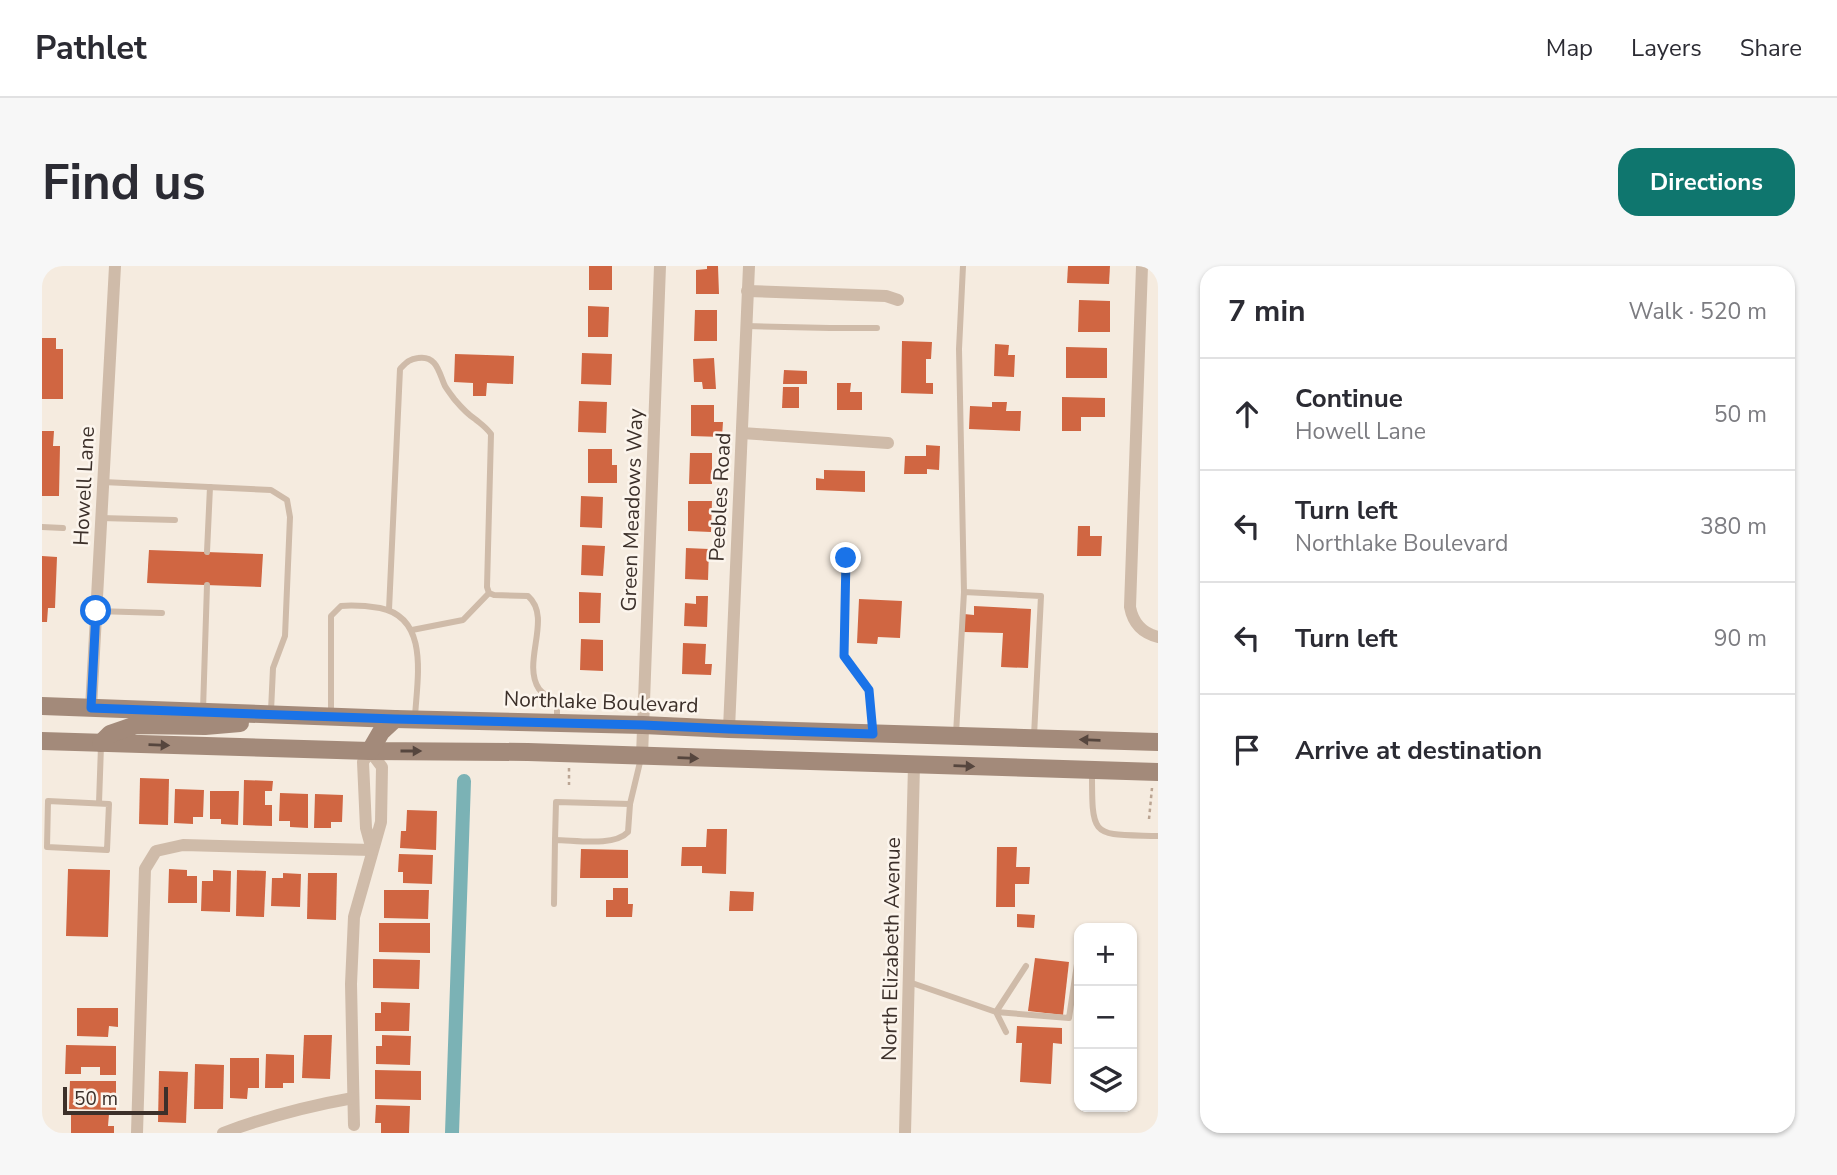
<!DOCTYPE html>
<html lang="en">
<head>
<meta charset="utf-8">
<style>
	:root { --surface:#fff; --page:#f7f7f7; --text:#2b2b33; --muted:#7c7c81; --line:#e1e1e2; --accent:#0f766e }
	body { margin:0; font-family:"Nunito Sans",sans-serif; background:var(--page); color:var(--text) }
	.controls { position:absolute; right:21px; bottom:21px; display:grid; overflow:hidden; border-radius:14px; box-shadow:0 2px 5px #0004 }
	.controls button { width:63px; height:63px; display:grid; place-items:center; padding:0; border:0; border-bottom:2px solid var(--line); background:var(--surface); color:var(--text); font:35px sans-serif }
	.scale { position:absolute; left:21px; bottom:18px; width:105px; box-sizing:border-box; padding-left:7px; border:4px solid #3c302a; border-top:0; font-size:19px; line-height:24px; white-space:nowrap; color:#3c302a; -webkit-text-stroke:5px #fcf5ed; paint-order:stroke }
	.stop { position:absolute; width:21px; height:21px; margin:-16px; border:5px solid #1a73e8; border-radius:50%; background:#fff }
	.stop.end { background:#1a73e8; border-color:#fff; box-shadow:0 2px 7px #0008 }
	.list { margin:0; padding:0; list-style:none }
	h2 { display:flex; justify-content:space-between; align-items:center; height:91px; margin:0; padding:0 28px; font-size:30px }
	h2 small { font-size:23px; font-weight:400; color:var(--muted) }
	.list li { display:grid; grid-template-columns:46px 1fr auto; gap:21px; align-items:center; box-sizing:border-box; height:112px; padding:0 28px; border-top:2px solid var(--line) }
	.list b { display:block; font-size:26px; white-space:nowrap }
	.list p { margin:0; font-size:23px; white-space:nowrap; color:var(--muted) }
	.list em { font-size:23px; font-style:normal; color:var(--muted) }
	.icon { flex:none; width:38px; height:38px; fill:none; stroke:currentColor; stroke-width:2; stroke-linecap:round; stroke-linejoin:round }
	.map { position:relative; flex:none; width:1116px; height:867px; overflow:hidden; border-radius:21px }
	header { display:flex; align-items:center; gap:42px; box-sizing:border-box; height:98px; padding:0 35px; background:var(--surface); border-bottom:2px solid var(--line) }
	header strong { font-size:33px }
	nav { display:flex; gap:38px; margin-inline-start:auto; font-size:24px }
	.intro { display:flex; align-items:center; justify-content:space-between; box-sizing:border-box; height:168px; padding:0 42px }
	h1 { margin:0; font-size:49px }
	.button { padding:18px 32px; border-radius:21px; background:var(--accent); color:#fff; font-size:24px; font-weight:700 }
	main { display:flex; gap:42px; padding:0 42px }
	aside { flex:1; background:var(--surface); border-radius:21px; box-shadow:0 2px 5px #0004 }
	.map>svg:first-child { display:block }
</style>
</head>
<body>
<header>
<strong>Pathlet</strong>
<nav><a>Map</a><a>Layers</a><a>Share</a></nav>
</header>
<div class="intro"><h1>Find us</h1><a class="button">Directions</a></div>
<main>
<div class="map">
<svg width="1116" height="867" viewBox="0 0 1116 867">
	<rect width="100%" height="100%" fill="#f5ebdf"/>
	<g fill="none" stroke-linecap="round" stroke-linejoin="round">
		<path stroke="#7bb2b5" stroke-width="14" d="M410,867L422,515"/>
	</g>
	<g fill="#d06642">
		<rect x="547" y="0" width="23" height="24"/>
		<path d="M665,0H676L677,28H654V4L665,3Z"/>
		<path d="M1026,0H1068L1067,18L1025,17Z"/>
		<path d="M1037,34L1068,35V66H1036Z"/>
		<path d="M546,40L567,41L566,71H546Z"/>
		<path d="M653,44H675V75H652Z"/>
		<path d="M0,72H14V83H21V133H0Z"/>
		<path d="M860,75L890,76L889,93H884V117H891V128L859,127Z"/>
		<path d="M953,78L967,79L966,89H973L972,111L952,110Z"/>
		<path d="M1024,81L1065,82V112H1024Z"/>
		<path d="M540,87L570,88L569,119L539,118Z"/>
		<path d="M413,88L472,90L471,118L445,117L444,130H431V117L412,116Z"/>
		<path d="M672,92L674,123H661L660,116H652L651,93Z"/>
		<path d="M742,104L765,105V118H741Z"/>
		<path d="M795,117H809L808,126H820V144H795Z"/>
		<path d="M741,121H757V142H740Z"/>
		<path d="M1020,131L1063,132V151H1039V165H1020Z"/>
		<path d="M537,135L565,136L564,167L536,166Z"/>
		<path d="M950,136H965L964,145H979L978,165L927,163L928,140L950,141Z"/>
		<path d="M649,139H672V156H681L680,171L649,170Z"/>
		<path d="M0,165H12L11,180H18L17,230H0Z"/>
		<path d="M884,179L898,180L897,204L885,203V208H862L863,190H884Z"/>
		<path d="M546,183H570V199H575V217H546Z"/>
		<path d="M648,187H670V218H647Z"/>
		<path d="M782,204L823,205V226L774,224V212L782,213Z"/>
		<path d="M539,230L561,231L560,262L538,261Z"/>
		<path d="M646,235H670L669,266L646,265Z"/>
		<path d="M1036,260H1048V270H1060L1059,290H1035Z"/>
		<path d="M540,279L563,280L561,310L539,309Z"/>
		<path d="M644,282L667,283L666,314L643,313Z"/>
		<path d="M107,284L221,288L219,321L105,317Z"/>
		<path d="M0,290L15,291L13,342H6L5,356H0Z"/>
		<path d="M537,326L559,327L558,357H537Z"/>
		<path d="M654,330H666L665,361L642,360L643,337L654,338Z"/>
		<path d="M817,333L860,335L858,372L836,371L835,378L815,377Z"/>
		<path d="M932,340L989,343L986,402L959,401L961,367L922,366V348L932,349Z"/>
		<path d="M539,373L561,374V405L538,404Z"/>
		<path d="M641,377L664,378L663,398H670L669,409L640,408Z"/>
		<path d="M98,512L127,513L126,559L97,558Z"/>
		<path d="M202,514L231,515L230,525H223V539H230V560L201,559Z"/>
		<path d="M133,523L162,524L161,551H151V558L132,557Z"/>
		<path d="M168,525H197L196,559L179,558V553H168Z"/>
		<path d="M238,527L266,528V562L248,561V555H237Z"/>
		<path d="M273,528L301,529L300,556H289V562H272Z"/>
		<path d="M365,544L395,545L394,584L358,582L359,565H364Z"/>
		<path d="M665,563H685L684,608L660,607V600H639L640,581H664Z"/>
		<path d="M955,581H975L974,601H988L987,618H973V641H954Z"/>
		<path d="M539,583L586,584V612H538Z"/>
		<path d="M357,588L391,589L390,618L361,617V606H356Z"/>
		<path d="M26,603L68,604L66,671L24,670Z"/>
		<path d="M127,603L145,604V610H155V637H126Z"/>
		<path d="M171,604L189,605L188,646L159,645L160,615H171Z"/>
		<path d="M195,604L224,605L222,651L194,650Z"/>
		<path d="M241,607L259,608L258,641L229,640L230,612H241Z"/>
		<path d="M266,607H295L294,654L265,653Z"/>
		<path d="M571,622H586V638H591L590,651H564V634H571Z"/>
		<path d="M342,624H387L386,653L342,652Z"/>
		<path d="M688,625L712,626L711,645H687Z"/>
		<path d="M975,648L993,649L992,662L975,661Z"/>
		<path d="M337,657H388V687L337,686Z"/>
		<path d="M993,692L1027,696L1021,749L986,745Z"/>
		<path d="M331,693L378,694L377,723L331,722Z"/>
		<path d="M339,736L368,737L367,765H333V747H339Z"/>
		<path d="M35,742H76V761L67,760L66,771L35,770Z"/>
		<path d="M975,760L1020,762V778L1011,777L1009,818L978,816L980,777H974Z"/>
		<path d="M262,769H290L288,813L260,812Z"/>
		<path d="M340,769L369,770L368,799L334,798V780H340Z"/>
		<path d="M24,779L74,780V809H58V801H39V808H23Z"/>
		<path d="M224,788L252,789V817H241V822H223Z"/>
		<path d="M188,792H217V822H206L205,833L188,832Z"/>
		<path d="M153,798L182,799L181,843H152Z"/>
		<path d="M333,804L379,805V834L333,833Z"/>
		<path d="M117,805L146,806L144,857L116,856Z"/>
		<path d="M28,815H74V844L27,843Z"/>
		<path d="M334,839L368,840L367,867H339V857H333Z"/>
		<path d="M29,848H67L66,860H72V867H29Z"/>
	</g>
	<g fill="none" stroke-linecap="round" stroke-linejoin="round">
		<g stroke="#bba593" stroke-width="2.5" stroke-dasharray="3.5 3.5" stroke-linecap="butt">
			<path d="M527,502V519"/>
			<path d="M1107,553L1110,522"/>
		</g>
		<g stroke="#cfbba9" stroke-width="6">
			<path d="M921,0L917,83L922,326"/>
			<path d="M704,60L788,62H835"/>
			<path d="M61,216L229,224L245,234L248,251L243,370L231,402L229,445"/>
			<path d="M59,252L133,254"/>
			<path d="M0,261L21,262"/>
			<path d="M165,286L168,221"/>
			<path d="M804,292L802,390L827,424L831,467"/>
			<path d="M347,344L358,103C364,97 367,93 376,92C395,89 397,107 403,120C406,125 410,130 413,134C419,141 425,148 433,153C439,158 444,161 449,168L445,321L447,327L452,329L486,330C511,352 479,396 497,423C502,429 509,433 515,437V455"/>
			<path d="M54,345L120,347"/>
			<path d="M370,364L421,354L447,327"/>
			<path d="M161,444L165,319"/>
			<path d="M289,448V350L299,340C312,339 325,340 338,342C388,352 375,413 373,451"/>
			<path d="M914,468L922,326L999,330L992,470"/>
			<path d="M1050,506C1050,574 1050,568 1116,570"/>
			<path d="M6,535L67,538L65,584L5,581Z"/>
			<path d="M57,537L59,480"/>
			<path d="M513,574L514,536L588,538"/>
			<path d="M512,638L513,574C533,574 572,581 586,566L588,538L599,492"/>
			<path d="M984,700L954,746L1027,752L1035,698"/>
			<path d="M867,716L954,746L964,766"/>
		</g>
		<g stroke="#cfbba9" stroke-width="12">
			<path d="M1100,0L1088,341C1091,357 1100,367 1116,371"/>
			<path d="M705,25L844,30L856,34"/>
			<path d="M700,167L846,177"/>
			<path d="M49,442L73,0"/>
			<path d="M687,463L707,0"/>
			<path d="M600,490L618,0"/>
			<path d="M312,859L309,718L312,651L339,556L340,501L328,485L321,496L324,562L330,584"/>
			<path d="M95,867L103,603L114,585L141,579L330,584"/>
			<path d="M181,867C224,851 266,840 311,832"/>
			<path d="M863,867L872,499"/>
		</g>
		<g stroke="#a38a7a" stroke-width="18">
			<path d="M0,440L353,453L601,459L687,463L1116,476"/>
			<path d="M0,475L328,485L486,486L1116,506"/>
			<path d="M59,477L68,468L94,459L163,460L198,457"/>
			<path d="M328,485L339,466L353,453"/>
		</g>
	</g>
	<defs><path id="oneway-solid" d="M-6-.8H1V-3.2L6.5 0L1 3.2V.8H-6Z" transform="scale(1.75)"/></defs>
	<g fill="#56463e">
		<use href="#oneway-solid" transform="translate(1048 474) rotate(-178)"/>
		<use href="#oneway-solid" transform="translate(117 479) rotate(2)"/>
		<use href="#oneway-solid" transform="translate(369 485)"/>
		<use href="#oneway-solid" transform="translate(646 492) rotate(2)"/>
		<use href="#oneway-solid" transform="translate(922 500) rotate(2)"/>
	</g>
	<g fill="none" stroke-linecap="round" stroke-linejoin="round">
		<path stroke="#1a73e8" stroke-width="9" d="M54,345L49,442L353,453L601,459L687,463L831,468L827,424L802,390L804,292"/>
	</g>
	<g text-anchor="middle" stroke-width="5" stroke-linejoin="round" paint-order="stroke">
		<g font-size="21" fill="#3c302a" stroke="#fcf5ed">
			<text transform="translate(42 220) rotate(-87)" y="7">Howell Lane</text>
			<text transform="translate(678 231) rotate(-87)" y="7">Peebles Road</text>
			<text transform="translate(590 244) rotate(-88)" y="7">Green Meadows Way</text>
			<text transform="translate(559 436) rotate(2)" y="7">Northlake Boulevard</text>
			<text transform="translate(849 683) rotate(-89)" y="7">North Elizabeth Avenue</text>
		</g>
	</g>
</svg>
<div class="controls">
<button>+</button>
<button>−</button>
<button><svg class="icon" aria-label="layers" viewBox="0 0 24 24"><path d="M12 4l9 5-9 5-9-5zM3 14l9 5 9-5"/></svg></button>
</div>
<div class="scale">50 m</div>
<div class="stop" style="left:54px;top:345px"></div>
<div class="stop end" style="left:804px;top:292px"></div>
</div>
<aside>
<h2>7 min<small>Walk · 520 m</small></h2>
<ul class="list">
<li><svg class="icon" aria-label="ahead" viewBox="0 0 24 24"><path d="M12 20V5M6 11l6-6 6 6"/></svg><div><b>Continue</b><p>Howell Lane</p></div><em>50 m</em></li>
<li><svg class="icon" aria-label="left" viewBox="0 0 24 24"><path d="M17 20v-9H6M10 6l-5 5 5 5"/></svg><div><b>Turn left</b><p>Northlake Boulevard</p></div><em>380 m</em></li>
<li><svg class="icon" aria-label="left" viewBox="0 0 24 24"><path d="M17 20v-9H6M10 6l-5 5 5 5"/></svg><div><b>Turn left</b></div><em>90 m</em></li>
<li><svg class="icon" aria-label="arrive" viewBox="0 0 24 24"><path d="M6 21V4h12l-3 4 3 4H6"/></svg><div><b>Arrive at destination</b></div></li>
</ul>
</aside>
</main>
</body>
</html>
